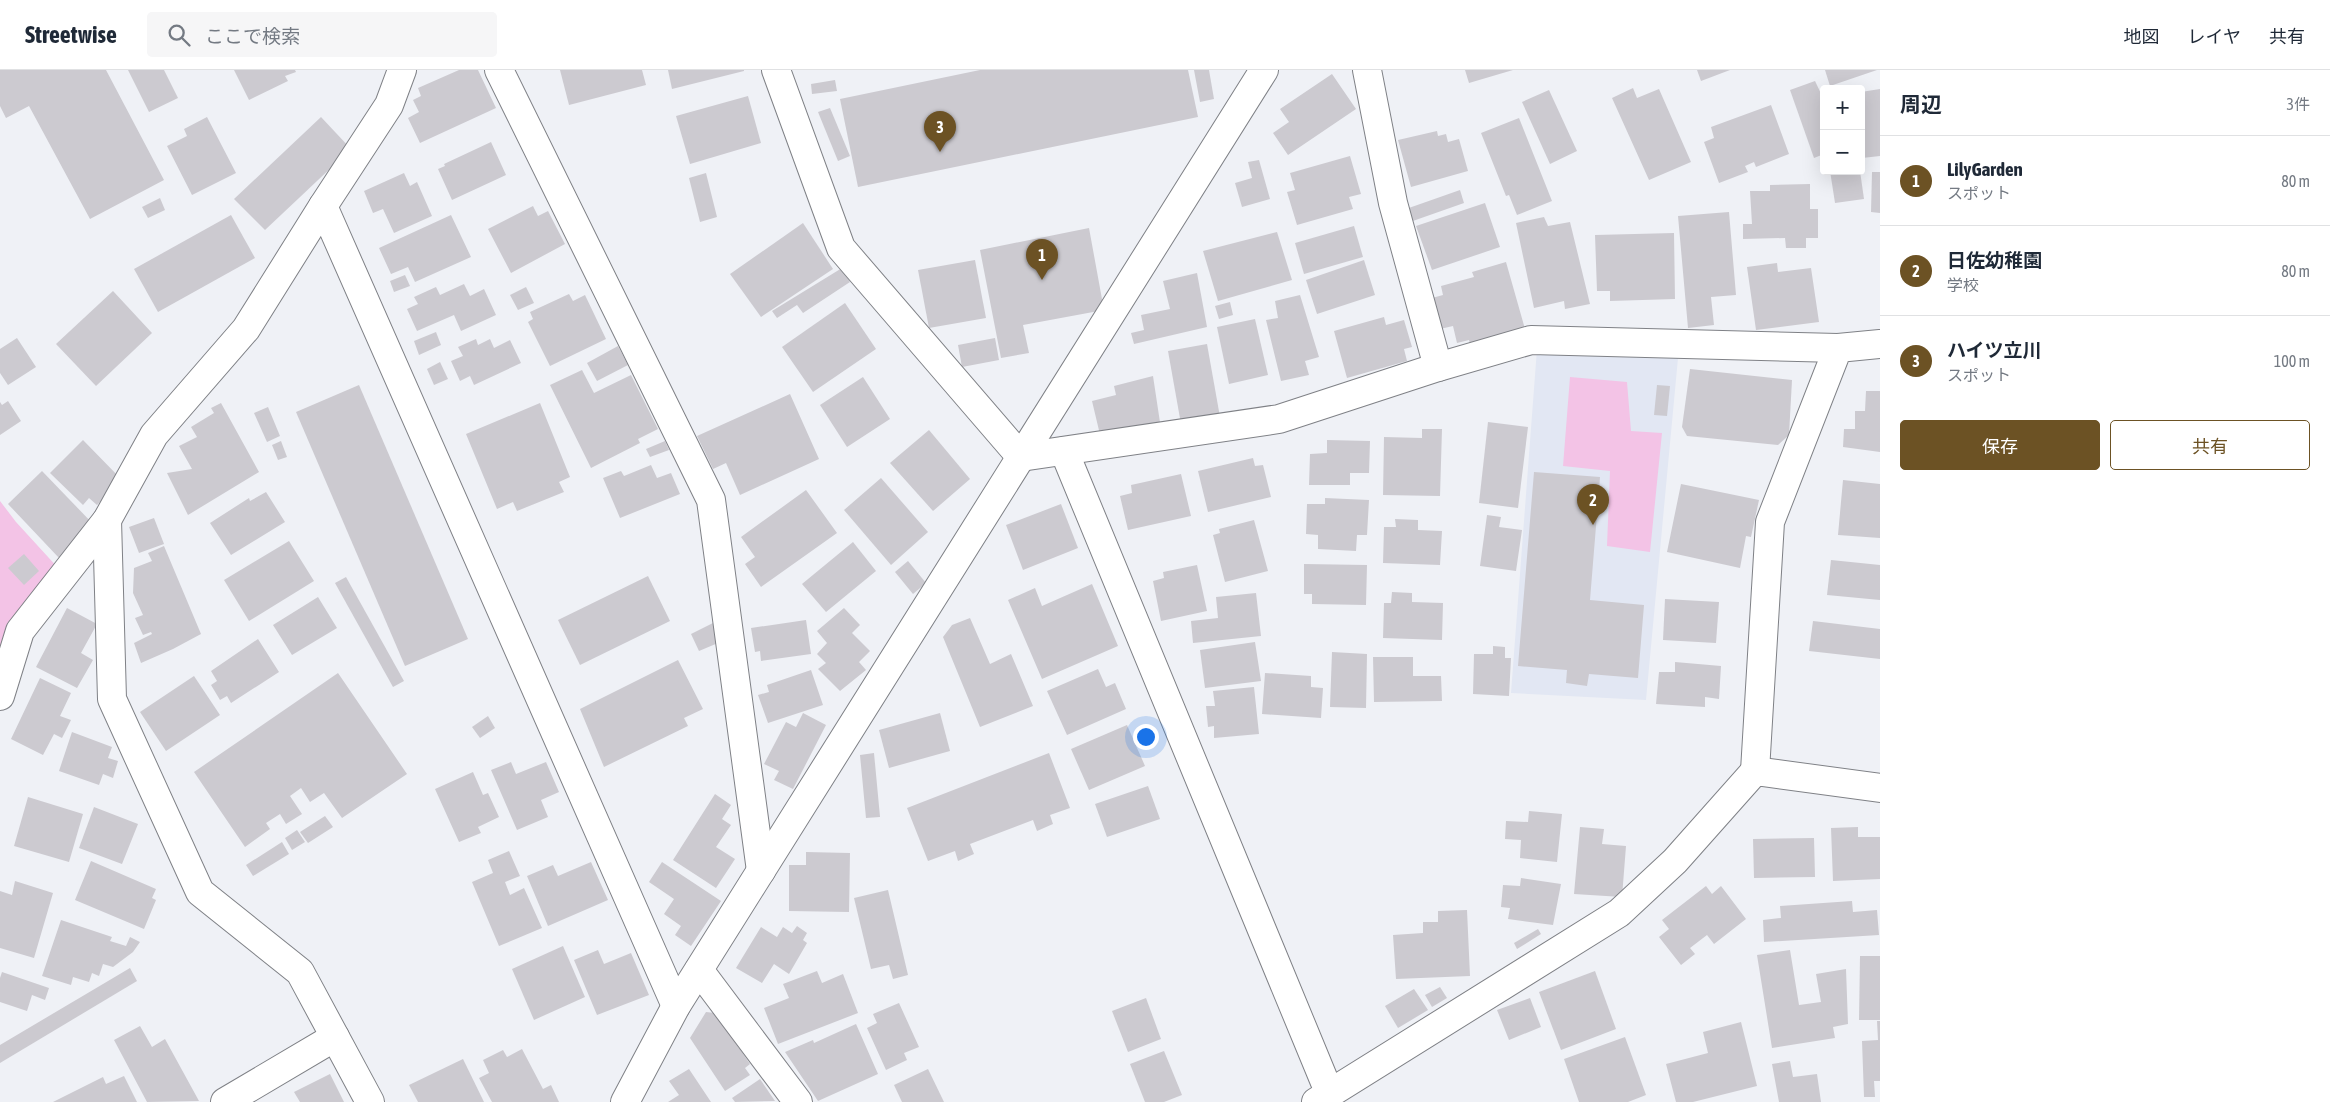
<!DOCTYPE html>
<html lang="ja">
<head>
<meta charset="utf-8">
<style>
	:root { --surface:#fff; --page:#f6f6f7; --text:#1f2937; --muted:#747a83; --line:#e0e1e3; --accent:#6c5224 }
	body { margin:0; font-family:"Asap Condensed","Noto Sans JP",sans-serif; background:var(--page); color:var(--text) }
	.controls { position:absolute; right:15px; top:15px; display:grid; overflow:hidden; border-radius:5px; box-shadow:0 5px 20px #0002 }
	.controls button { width:45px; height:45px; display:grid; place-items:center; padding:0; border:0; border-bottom:1px solid var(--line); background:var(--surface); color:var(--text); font:25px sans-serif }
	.you { position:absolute; left:1145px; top:666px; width:18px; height:18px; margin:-12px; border:4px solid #fff; border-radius:50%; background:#1a73e8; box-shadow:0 0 0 8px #1a73e833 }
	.badge { display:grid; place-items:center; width:32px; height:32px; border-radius:50%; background:var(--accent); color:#fff; font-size:16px; font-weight:700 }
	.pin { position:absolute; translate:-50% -41px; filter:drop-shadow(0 1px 2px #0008) }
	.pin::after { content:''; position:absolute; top:26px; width:18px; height:15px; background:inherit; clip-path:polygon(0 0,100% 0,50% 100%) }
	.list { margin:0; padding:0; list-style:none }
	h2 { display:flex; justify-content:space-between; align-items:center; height:65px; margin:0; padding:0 20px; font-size:21px }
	h2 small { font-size:16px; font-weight:400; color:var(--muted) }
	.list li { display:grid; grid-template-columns:32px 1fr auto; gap:15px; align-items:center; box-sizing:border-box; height:90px; padding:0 20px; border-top:1px solid var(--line) }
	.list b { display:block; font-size:19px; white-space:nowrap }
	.list p { margin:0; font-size:16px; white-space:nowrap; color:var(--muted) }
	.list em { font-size:16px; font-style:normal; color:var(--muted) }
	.actions { display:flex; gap:10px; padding:15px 20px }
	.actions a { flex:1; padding:11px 0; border:1px solid var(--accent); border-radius:5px; text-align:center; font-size:18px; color:var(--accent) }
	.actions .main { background:var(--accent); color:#fff }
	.icon { flex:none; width:28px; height:28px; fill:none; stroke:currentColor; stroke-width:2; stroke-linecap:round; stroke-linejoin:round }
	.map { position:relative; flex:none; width:1880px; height:1032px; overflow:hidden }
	header { display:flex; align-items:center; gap:30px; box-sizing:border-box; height:70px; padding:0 25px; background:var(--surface); border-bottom:1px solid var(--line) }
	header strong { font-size:24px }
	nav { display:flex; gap:28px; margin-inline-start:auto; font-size:18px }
	.search { width:350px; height:45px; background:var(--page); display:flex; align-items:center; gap:12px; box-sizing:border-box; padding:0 18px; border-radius:5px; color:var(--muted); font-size:19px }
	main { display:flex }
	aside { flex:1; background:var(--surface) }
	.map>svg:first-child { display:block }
</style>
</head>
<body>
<header>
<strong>Streetwise</strong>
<div class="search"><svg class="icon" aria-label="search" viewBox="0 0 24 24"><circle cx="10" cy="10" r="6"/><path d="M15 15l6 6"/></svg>ここで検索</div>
<nav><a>地図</a><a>レイヤ</a><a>共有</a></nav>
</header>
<main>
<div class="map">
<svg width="1880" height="1032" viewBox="0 0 1880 1032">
	<rect width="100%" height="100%" fill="#eff1f6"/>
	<path fill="#e2e7f3" d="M1537,279L1678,288L1646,630L1511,623Z"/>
	<g fill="#f3c3e6">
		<path d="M1570,307L1627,312L1631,361L1662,363L1650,482L1607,476L1610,401L1563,396Z"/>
		<path d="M0,431L16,452L59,499L0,597Z"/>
	</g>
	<g fill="#cccad0">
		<path d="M0,0H106L164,110L90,149L29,36L6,48L0,36Z"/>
		<path d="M128,0H164L178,28L149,42Z"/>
		<path d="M234,0H295L296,2L285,6L288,11L249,30Z"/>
		<path d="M459,0H478L496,38L420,73L408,48L419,42L413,30L421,26L418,18Z"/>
		<path d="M560,0H642L646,15L569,35Z"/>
		<path d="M668,0H744V1L672,19Z"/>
		<path d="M980,0H1188L1198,47L858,117L840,29Z"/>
		<path d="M1194,0H1209L1214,29L1200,32Z"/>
		<path d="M1465,0H1513L1469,13Z"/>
		<path d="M1697,0H1730L1701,11Z"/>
		<path d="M1825,0H1877L1830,16Z"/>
		<path d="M1332,4L1356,39L1288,85L1273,63L1289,52L1280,39Z"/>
		<path d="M835,10L837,21L812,24L811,14Z"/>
		<path d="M1815,11L1824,30V84L1814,88L1790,20Z"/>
		<path d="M1633,18L1637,28L1659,19L1691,92L1649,110L1612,28Z"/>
		<path d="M1880,19V86L1862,88L1861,22Z"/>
		<path d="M1549,20L1577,81L1550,94L1522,32Z"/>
		<path d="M748,26L761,73L690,94L676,46Z"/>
		<path d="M1771,35L1789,84L1756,97L1754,92L1745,96L1748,102L1719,113L1704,72L1714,68L1711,57Z"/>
		<path d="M830,38L850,86L838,91L818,42Z"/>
		<path d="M207,47L236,103L192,125L167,76L187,66L184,59Z"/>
		<path d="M321,47L351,79L265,160L234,129Z"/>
		<path d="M1519,48L1552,131L1517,145L1509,125L1506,126L1481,63Z"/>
		<path d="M1437,61L1438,66L1446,64L1448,72L1459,69L1468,101L1411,117L1398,70Z"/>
		<path d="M491,72L506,105L452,130L438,99L445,96L444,94Z"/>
		<path d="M1350,86L1361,124L1349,127L1353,139L1297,155L1287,122L1295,120L1290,103Z"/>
		<path d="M1259,90L1270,129L1242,137L1235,113L1252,108L1248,92Z"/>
		<path d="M1830,101H1860L1864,129L1835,133Z"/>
		<path d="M1872,102H1880V143L1871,142Z"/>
		<path d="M404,103L410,116L417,112L432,146L394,163L383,139L373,143L364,121Z"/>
		<path d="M706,103L717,147L700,152L689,108Z"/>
		<path d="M1810,114V139H1818V168H1806V178H1786L1785,168L1743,169V154H1752L1750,121H1770V115Z"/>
		<path d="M1460,120L1464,133L1410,152L1406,139Z"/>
		<path d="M160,128L165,140L148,148L142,137Z"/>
		<path d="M1485,133L1500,177L1432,200L1416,156Z"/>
		<path d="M533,136L538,146L548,141L565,174L511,203L488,159Z"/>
		<path d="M1729,142L1736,225L1711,227L1714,255L1688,258L1678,146Z"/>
		<path d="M231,145L255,188L158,242L134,199Z"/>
		<path d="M451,145L471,187L415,212L408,197L391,204L379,178Z"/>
		<path d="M1544,147L1548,156L1570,152L1590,234L1565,239L1564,231L1534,238L1516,153Z"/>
		<path d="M803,153L833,199L761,247L730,204Z"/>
		<path d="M1354,156L1363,187L1304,204L1295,173Z"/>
		<path d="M1089,158L1104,240L1023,255L1029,283L1001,288L980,180Z"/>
		<path d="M1277,162L1292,210L1218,231L1203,181Z"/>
		<path d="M1674,163L1675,229L1610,231V221H1597L1595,165Z"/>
		<path d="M975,190L986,248L929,258L918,200Z"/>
		<path d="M1364,190L1375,225L1317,244L1306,210Z"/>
		<path d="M1506,192L1525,259L1470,275L1469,270L1457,273L1453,256L1440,259L1432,228L1443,225L1441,216L1474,207L1472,202Z"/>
		<path d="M1777,193L1778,202L1811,198L1819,252L1756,260L1747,197Z"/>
		<path d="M842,198L850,212L803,243L797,235L777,248L772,241Z"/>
		<path d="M1197,203L1207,257L1134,274L1131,263L1144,260L1141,245L1170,239L1163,211Z"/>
		<path d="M405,205L410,216L394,222L390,211Z"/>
		<path d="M464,214L470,226L484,219L496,245L461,261L454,245L417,261L407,239L418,234L414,227L436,217L440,225Z"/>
		<path d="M526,217L534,233L518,240L510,225Z"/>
		<path d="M113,221L152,263L96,316L56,274Z"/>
		<path d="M569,224L573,231L585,225L606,269L550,296L528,252L533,249L530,242Z"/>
		<path d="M1300,225L1319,287L1305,291L1309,305L1281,311L1266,250L1278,248L1275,231Z"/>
		<path d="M1230,232L1233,245L1219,249L1215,236Z"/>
		<path d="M845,233L876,279L813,322L782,277Z"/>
		<path d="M1384,247L1386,255L1404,250L1412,277L1404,279L1407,291L1347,308L1334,261Z"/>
		<path d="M1255,249L1268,305L1229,314L1217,257Z"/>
		<path d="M436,262L441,275L419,285L414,271Z"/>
		<path d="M17,268L36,297L8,315L0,303V279Z"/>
		<path d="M995,268L999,290L962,297L958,275Z"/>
		<path d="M476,269L478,275L490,269L494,278L510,270L521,293L474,315L470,306L460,311L451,291L463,286L458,277Z"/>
		<path d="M1207,274L1220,347L1181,354L1168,281Z"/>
		<path d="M618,276L628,295L597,311L587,293Z"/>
		<path d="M440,292L448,309L434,315L427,299Z"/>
		<path d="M1690,299L1792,310L1789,365L1778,375L1687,366L1682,357Z"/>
		<path d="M582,300L594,323L631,305L658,359L638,369L640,373L591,398L550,315Z"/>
		<path d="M1153,306L1161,359L1102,373L1092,331L1116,325L1114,316Z"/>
		<path d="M863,307L890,349L847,377L820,335Z"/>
		<path d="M359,315L468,569L405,596L296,342Z"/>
		<path d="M1657,315L1670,316L1667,346L1654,345Z"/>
		<path d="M1866,321H1880V382L1843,377L1844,359H1855V341H1865Z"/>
		<path d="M790,324L819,389L740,425L726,393L713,399L697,366Z"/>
		<path d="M8,331L21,351L0,365V332L2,335Z"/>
		<path d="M221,333L259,402L188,445L167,403L192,399L179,376L197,367L191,357L214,343L211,338Z"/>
		<path d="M540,333L570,407L559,412L564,422L517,441L513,432L497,439L466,364Z"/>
		<path d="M268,337L280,366L267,372L254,343Z"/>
		<path d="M1488,352L1528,357L1518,438L1479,433Z"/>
		<path d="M1422,359H1442L1440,426L1383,425L1384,367L1422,368Z"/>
		<path d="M929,360L970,409L933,441L890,393Z"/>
		<path d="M83,370L122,410L97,435L89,428L83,435L50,403Z"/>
		<path d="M1327,370L1370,371L1369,403H1350V415H1309L1310,384L1327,383Z"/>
		<path d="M281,371L287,387L278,390L272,375Z"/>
		<path d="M665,371L669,380L650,387L646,379Z"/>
		<path d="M1253,388L1255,396L1263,395L1271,427L1208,442L1198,401Z"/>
		<path d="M651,395L657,408L671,403L680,424L620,448L603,408L621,401L624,406Z"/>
		<path d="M42,401L95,456L60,489L8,434Z"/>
		<path d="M1534,402L1600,407L1590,530L1644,535L1638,608L1589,604L1587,616L1566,613L1567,600L1518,596Z"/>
		<path d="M1181,404L1191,446L1128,460L1120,426L1132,423L1131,415Z"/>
		<path d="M881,408L928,462L891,495L844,440Z"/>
		<path d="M1843,410L1880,414V468L1838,465Z"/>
		<path d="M1681,414L1759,430L1751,467L1746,466L1740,498L1667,482Z"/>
		<path d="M806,420L837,463L761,517L745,494L755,487L741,467Z"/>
		<path d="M266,422L285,452L231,485L210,453L249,428L250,431Z"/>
		<path d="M1325,428L1369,430L1367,465H1357L1356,481L1318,479V465L1306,464L1307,434H1325Z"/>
		<path d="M1061,434L1078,478L1023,500L1006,455Z"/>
		<path d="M1487,445L1501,447L1499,457L1522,460L1516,501L1480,496Z"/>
		<path d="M154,448L164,474L139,483L129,457Z"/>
		<path d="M1395,449L1418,450V460L1442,461L1440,495L1383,493L1384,457H1396Z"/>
		<path d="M1254,450L1268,501L1225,512L1213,465L1220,463L1219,459Z"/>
		<path d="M289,471L314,511L249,551L224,510Z"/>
		<path d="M853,472L876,501L826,542L802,514Z"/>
		<path d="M164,476L201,564L173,579L141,593L134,573L152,564L151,562L143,565L135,548L143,545L133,523L134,498L152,491L148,483Z"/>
		<path d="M24,484L39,501L24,515L8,498Z"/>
		<path d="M1831,490L1880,495V530L1827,525Z"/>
		<path d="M908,491L926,513L913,524L895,502Z"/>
		<path d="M1304,494L1367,495L1366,535L1312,534V524H1304Z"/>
		<path d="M1197,495L1207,541L1161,551L1153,511L1164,508L1163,502Z"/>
		<path d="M648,506L670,551L580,595L558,550Z"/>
		<path d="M346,507L404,611L393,617L335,513Z"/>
		<path d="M1092,514L1118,576L1042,609L1008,530L1035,518L1042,536Z"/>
		<path d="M1392,522L1412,523V532L1443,533L1442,570L1383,568L1384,533H1391Z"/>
		<path d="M1256,523L1261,566L1193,573L1191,551L1218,548L1216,527Z"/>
		<path d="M318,527L337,558L292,585L273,555Z"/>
		<path d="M1665,529L1719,532L1716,573L1663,570Z"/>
		<path d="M67,538L97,554L81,583L93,590L77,618L36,597Z"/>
		<path d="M844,538L860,555L852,563L870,581L859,592L866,600L840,621L818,599L826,593L817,584L827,573L817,561Z"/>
		<path d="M970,548L990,594L1011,584L1033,636L980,657L943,567L952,555Z"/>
		<path d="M806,550L811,584L761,591L760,581L755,582L751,558Z"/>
		<path d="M1813,551L1880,559V589L1809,581Z"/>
		<path d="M713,553L718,573L699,581L691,564Z"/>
		<path d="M258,569L279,602L231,633L227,626L220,630L211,615L217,611L211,601Z"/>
		<path d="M1255,572L1261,611L1205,618L1200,580Z"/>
		<path d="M1493,576L1505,577V588H1511L1509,626L1473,624L1474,584H1493Z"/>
		<path d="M1332,582L1367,584L1366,638L1330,637Z"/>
		<path d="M1373,587H1413V606H1441L1442,631L1374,632Z"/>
		<path d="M678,590L703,639L684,648L688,656L604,697L580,639Z"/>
		<path d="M1675,592L1721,596L1719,629L1705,627V637L1656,634L1659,602H1675Z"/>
		<path d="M1098,599L1106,617L1115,613L1126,639L1067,665L1047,621Z"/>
		<path d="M811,600L823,635L768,653L758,625L769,622L767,615Z"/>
		<path d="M338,603L407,704L342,748L324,723L310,732L301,718L290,726L302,744L286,754L280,744L266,753L270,759L245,777L194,702Z"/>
		<path d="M1265,603L1311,606V617L1323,618L1321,648L1262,644Z"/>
		<path d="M194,606L220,645L166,681L140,642Z"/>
		<path d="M40,608L71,623L60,646L71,650L62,668L54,664L43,685L11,669Z"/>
		<path d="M1254,617L1259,664L1214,668V656L1208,657L1206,636H1215L1213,621Z"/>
		<path d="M803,643L826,655L793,719L774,710L779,701L764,694L786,652L796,657Z"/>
		<path d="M940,643L950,681L889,698L879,660Z"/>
		<path d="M488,646L495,658L480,668L472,657Z"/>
		<path d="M1127,655L1145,696L1089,720L1071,679Z"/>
		<path d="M72,662L112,677L108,688L118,691L113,708L103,704L99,715L59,701Z"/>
		<path d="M874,683L880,747L866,748L860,685Z"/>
		<path d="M1049,683L1070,738L1050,745L1053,754L1037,761L1033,750L970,774L974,784L958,791L955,781L928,791L907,738Z"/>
		<path d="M511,692L516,704L546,692L559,722L541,730L548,747L517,760L491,700Z"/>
		<path d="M473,702L483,725L488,723L499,747L478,757L481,763L459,772L435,719Z"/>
		<path d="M1148,716L1160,749L1107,767L1095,734Z"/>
		<path d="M715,724L731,735L722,749L731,755L716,777L735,789L716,818L673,790Z"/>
		<path d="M28,727L83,744L69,792L14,776Z"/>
		<path d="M94,737L138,754L122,794L79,778Z"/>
		<path d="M1529,741L1562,744L1557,792L1520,788L1521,770L1505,769L1506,751L1528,752Z"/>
		<path d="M325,746L333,757L308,773L300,762Z"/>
		<path d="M1580,757L1604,759L1602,774L1626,776L1622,827L1574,824Z"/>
		<path d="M1858,757V767H1880V809L1833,811L1831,758Z"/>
		<path d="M297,760L305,772L292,780L285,768Z"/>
		<path d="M1814,768L1815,807L1754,808L1753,769Z"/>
		<path d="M282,772L289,784L253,806L246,795Z"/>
		<path d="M509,781L520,806L505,812L510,825L524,818L542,858L499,876L472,812L493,803L488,790Z"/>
		<path d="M806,782L850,783L849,842L789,841V795H806Z"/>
		<path d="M91,791L156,819L152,828L156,830L144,859L75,830Z"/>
		<path d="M591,792L608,830L548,856L527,806L553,795L558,806Z"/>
		<path d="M662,792L721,831L691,876L675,865L681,856L664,844L674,829L649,812Z"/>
		<path d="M1521,808L1561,814L1553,855L1508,849L1510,838L1501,837L1503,815L1520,816Z"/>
		<path d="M15,811L53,823L34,888L0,878V821L12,825Z"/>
		<path d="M1706,816L1712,824L1721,816L1746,849L1714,874L1707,865L1690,878L1695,884L1681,895L1659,867L1669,859L1662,850Z"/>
		<path d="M888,820L908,905L893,909L889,895L871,899L854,828Z"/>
		<path d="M1852,831L1853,842L1877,840L1879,865L1764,872L1763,850L1781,848L1780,836Z"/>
		<path d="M1467,840L1470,906L1396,909L1393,865L1423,863V852H1438V841Z"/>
		<path d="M61,850L112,867L110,871L126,876L130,867L140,872L133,882L113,897L103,894L99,906L92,903L89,912L73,907L71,915L42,906Z"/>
		<path d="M797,856L807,863L803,870L807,873L789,904L774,894L762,913L736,898L761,857L777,867L783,857L792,863Z"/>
		<path d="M1538,859L1541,864L1517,879L1514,873Z"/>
		<path d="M563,876L585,927L534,950L512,899Z"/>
		<path d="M598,880L604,894L631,883L649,925L597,945L574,890Z"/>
		<path d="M1790,880L1799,935L1821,932L1816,904L1846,899L1848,954L1833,957L1835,968L1772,978L1757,885Z"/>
		<path d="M1860,886H1880V950H1859Z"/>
		<path d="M130,898L137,911L0,993V975Z"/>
		<path d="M817,901L822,913L843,904L858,943L778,974L764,938L789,928L783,914Z"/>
		<path d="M1595,901L1616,959L1561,980L1539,922Z"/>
		<path d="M2,902L49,918L45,930L32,925L27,941L0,932V908Z"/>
		<path d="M1440,917L1447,928L1432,937L1425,925Z"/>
		<path d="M1414,919L1428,940L1398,958L1385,936Z"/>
		<path d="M1146,928L1161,969L1128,982L1112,941Z"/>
		<path d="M1530,928L1541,957L1509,970L1497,940Z"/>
		<path d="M899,933L919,977L904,983L907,990L886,1000L867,958L877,953L873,944Z"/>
		<path d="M706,942L715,943L750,994L745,998L750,1005L725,1021L690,968Z"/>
		<path d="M1877,951H1880V1011H1874L1875,1027H1864L1862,971L1878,970Z"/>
		<path d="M1741,952L1757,1016L1693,1032H1676L1666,994L1708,983L1703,962Z"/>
		<path d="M856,954L878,1004L818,1031L785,982L813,970L814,973Z"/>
		<path d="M140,956L152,977L165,969L199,1031L147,1032L114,970Z"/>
		<path d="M1625,967L1646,1025L1628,1032H1579L1564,989Z"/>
		<path d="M522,979L543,1019L551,1015L559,1032H492L479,1008L489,1003L483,990L503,980L507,987Z"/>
		<path d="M1164,981L1182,1025L1164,1032H1145L1130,994Z"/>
		<path d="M463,989L484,1032H418L409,1015Z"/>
		<path d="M1790,991L1793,1007L1817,1004L1821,1032H1779L1772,994Z"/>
		<path d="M689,999L711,1032H668L679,1025L669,1011Z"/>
		<path d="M928,999L944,1032H902L894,1015Z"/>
		<path d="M330,1004L344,1032H300L294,1022Z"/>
		<path d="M124,1006L137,1032H53L103,1007L106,1014Z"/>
		<path d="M760,1009L775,1031L735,1032L732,1028Z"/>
	</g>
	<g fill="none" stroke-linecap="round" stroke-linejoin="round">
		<defs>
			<g id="minor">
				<path d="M402,0L389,35L323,136L676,936"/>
				<path d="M499,0L711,430L761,801"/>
				<path d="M776,0L841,178L1021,387L1279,349L1438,297L1531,270L1838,278"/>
				<path d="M1367,0L1393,133L1438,297"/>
				<path d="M1064,381L1329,1022"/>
				<path d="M107,450L112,629L200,822L300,902L370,1032"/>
				<path d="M0,626L20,561L107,450L154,365L246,259L323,136"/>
				<path d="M1755,701L1770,452L1838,278L1880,274"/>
				<path d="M699,900L798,1032"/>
				<path d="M225,1032L335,967"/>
				<path d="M625,1032L676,936L1264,0"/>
				<path d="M1316,1032L1619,843L1675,791L1755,701L1880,718"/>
			</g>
		</defs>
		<use href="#minor" stroke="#7f8186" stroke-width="30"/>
		<use href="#minor" stroke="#fff" stroke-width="28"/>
	</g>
</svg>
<div class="controls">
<button>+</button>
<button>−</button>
</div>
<div class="you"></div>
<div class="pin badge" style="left:1042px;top:210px">1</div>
<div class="pin badge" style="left:1593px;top:455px">2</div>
<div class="pin badge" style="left:940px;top:82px">3</div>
</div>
<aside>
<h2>周辺<small>3件</small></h2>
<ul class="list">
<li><span class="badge">1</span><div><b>LilyGarden</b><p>スポット</p></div><em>80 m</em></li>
<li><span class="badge">2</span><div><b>日佐幼稚園</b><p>学校</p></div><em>80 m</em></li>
<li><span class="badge">3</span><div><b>ハイツ立川</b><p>スポット</p></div><em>100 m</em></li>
</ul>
<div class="actions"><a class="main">保存</a><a>共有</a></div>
</aside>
</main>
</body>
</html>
